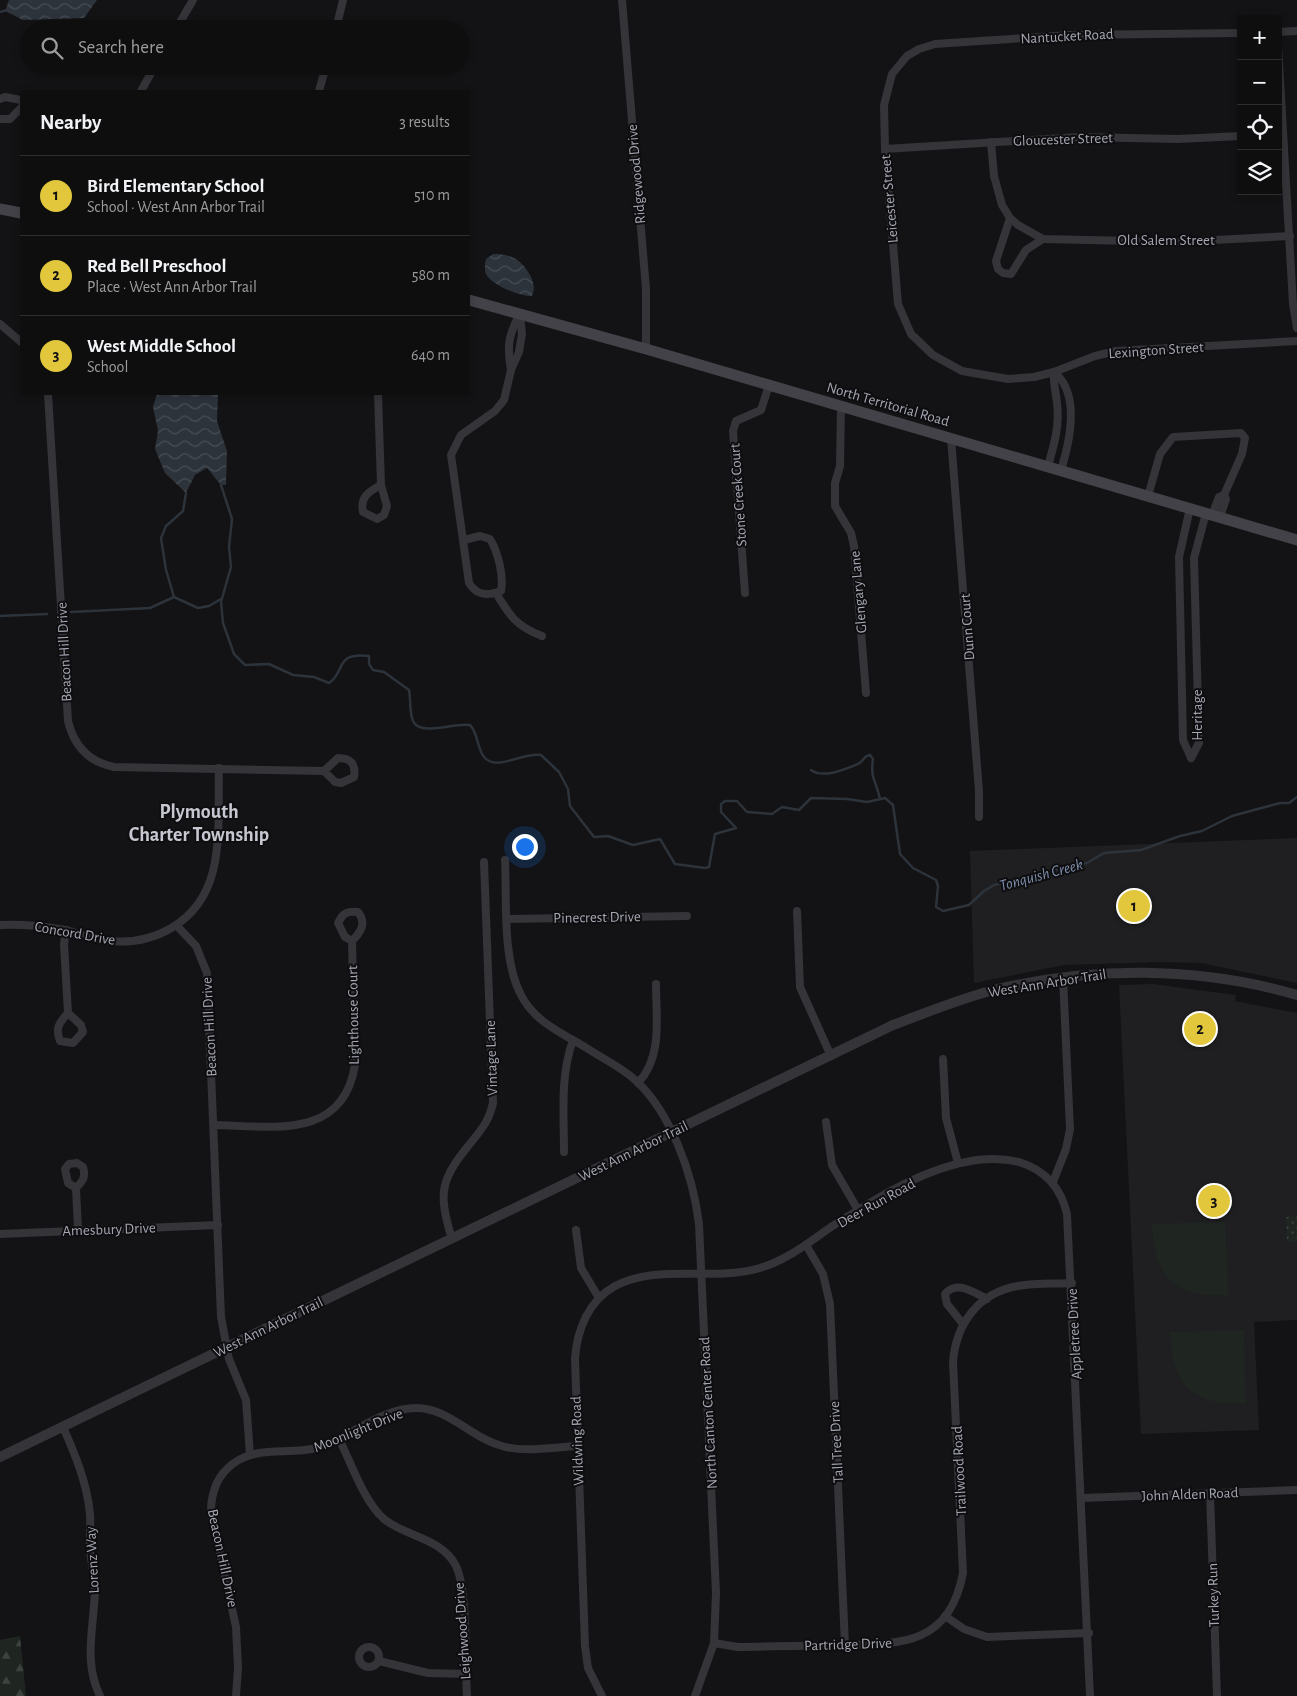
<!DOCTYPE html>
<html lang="en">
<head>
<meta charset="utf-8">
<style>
	:root { --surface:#0e0e0f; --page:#171718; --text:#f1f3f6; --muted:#9b9c9e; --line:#2e2e2f; --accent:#e2c63c }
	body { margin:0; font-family:"Alegreya Sans",sans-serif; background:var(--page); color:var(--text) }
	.controls { position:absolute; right:15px; top:15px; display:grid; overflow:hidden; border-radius:0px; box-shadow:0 2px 8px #0003 }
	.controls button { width:45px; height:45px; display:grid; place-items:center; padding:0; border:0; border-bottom:1px solid var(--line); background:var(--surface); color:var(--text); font:25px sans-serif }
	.you { position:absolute; left:524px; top:846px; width:18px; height:18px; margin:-12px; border:4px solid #fff; border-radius:50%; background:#1a73e8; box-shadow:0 0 0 8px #1a73e833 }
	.badge { display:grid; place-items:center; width:32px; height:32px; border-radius:50%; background:var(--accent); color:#111; font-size:16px; font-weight:700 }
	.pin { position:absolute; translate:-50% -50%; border:2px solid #fff; box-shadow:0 1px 5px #0006 }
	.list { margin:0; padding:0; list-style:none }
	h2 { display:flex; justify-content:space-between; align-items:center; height:65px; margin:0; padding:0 20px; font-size:21px }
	h2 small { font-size:16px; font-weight:400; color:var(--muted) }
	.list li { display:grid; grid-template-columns:32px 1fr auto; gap:15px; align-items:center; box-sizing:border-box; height:80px; padding:0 20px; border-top:1px solid var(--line) }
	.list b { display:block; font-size:19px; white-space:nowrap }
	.list p { margin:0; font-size:16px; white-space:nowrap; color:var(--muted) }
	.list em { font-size:16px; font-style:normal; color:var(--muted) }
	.icon { flex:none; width:28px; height:28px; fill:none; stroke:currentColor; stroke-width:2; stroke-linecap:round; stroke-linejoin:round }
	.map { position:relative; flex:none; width:1297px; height:1696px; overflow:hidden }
	.search { position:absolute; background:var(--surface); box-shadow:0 2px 8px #0003; left:20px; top:20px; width:450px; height:55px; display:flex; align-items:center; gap:12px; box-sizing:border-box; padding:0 18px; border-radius:28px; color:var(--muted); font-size:19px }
	.panel { position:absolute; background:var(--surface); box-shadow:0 2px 8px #0003; left:20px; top:90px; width:450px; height:305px; border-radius:0px }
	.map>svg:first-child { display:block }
</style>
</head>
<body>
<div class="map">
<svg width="1297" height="1696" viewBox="0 0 1297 1696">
	<defs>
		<pattern id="forest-firs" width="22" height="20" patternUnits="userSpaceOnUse" patternTransform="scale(1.25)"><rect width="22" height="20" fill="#1f2621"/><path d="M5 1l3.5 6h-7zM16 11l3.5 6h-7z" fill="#3d433f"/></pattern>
		<pattern id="park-dots" width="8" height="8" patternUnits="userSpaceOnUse" patternTransform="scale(1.25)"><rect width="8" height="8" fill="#1f2621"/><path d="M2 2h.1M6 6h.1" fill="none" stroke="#3d433f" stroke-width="1.8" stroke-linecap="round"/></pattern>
		<pattern id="water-waves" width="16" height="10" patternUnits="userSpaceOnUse" patternTransform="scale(1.25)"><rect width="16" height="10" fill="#2d333b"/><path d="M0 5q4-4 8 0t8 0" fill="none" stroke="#484e55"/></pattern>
	</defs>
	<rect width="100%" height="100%" fill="#131214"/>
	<g fill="#1f1f21">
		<path d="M1297,838V983L1201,963L1159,962L1064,965L974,983L970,851Z"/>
		<path d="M1153,984L1236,995L1235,1001L1297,1013V1320L1254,1322L1259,1430L1141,1434L1119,985Z"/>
	</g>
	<g fill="#1f2621">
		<path d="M1225,1222L1228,1295C1174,1298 1154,1277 1152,1224Z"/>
		<path d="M1244,1330L1246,1403C1192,1406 1172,1385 1170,1332Z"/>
	</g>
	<path fill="url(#forest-firs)" d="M20,1636L26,1696H0V1640Z"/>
	<path fill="url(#park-dots)" d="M1297,1216V1241L1287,1242L1286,1217Z"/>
	<g fill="url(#water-waves)">
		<path d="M9,0H97L84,18L23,20L5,11Z"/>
		<path d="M493,254C512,254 522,260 531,277C534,285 535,288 532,296C521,297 491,285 486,274C484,269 485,264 486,259Z"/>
		<path d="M157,394H218L217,421L227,451L226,485H221L207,468L195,475L186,493L165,473L155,449L158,431L153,407Z"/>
	</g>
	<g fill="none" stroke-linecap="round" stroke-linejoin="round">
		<g stroke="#2d333b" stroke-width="2.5">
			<path d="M0,12L7,10"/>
			<path d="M221,485L232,519L229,547L231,567L221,602L223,623L234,654L245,665L269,664L293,675L314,677L329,683C346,672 334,652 369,656V664L373,670L384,672L409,690C411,699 409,712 413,721C420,737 455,722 470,725C478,733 477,748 484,757C497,772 522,752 541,755L559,772L568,789L570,806L594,837L608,836L633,845L660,839L675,864L705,868L709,867L715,834L736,828L721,812V804L725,801H737L747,812L772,814L782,807L799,810L811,798L847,799L867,802L885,798L893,805L900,854L913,868L936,880L938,886L936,907L943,911L969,905L984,891L994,885L1015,880L1036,879L1053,870L1087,863L1104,853L1141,850L1180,836L1202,831L1232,816L1280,803H1289L1297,797"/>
			<path d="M174,597L166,570L161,538L166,526L183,511L186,493"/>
			<path d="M71,612L150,608L174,597L198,608L209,606L221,599"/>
			<path d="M0,616L47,614"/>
			<path d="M811,770C823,779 846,769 858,764C864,761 863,756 870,755L873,759C870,779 876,780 880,799"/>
		</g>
		<g stroke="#343439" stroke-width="8">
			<path d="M622,0L646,289V349"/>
			<path d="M176,29L193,0"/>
			<path d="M336,29L343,0"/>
			<path d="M1278,32L1297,31"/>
			<path d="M1241,33L1070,35L935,44L919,49L907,56L892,74L884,105L885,149L898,304L911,334L933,355L962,371L1008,379L1034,377L1054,372L1095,356L1116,351L1297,341"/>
			<path d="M1278,45L1293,304L1297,328"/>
			<path d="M141,91L155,66"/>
			<path d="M319,91L326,66"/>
			<path d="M0,99L5,97L21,100"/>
			<path d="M0,119H10L21,108"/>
			<path d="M991,142L994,176L1002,205L1010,218L1018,225L1043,239L1177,242L1290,236"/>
			<path d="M885,149L1080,137L1178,139L1241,136"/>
			<path d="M1010,218L996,261L998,269L1003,273L1011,274L1026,250L1043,239"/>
			<path d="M0,324L21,342"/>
			<path d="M511,370C507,346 508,337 519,315"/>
			<path d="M1054,372C1081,394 1070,441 1061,470"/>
			<path d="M48,394L68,721C74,746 89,762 114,767L324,771L335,782L341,783L354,777C356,764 351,758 338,758L324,771"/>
			<path d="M378,394L381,485L387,506L384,515L377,519L363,512C360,497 368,492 381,485"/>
			<path d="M841,406L840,466L835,483V506L851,533L854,546L866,693"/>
			<path d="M951,438L979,791V817"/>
			<path d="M1048,466C1054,445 1060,425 1057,403C1056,392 1053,384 1054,372"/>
			<path d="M1148,496L1160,454L1173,437L1241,433L1245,438L1242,454L1224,495L1226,499L1220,517"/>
			<path d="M1190,508L1179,557L1183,740L1191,758"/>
			<path d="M1212,515L1219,497L1224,495"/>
			<path d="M464,540L480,536L490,539C498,552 504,576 501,591C488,596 477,596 469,583L451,455L461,435L495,411L504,400L511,370L519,352L522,334L520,314"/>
			<path d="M496,593C510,616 516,626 542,636"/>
			<path d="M745,593L733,431L736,421L761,410L769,385"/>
			<path d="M1191,758L1199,743L1194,558L1206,513"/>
			<path d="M505,860C507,901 502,959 521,995C534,1021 561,1033 585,1047C600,1057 619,1066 633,1078C671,1111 693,1175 699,1224L716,1593L714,1643L695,1696"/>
			<path d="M797,911L800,987L831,1056"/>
			<path d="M508,919L687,916"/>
			<path d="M0,925C22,924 43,926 65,930C77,933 89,938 102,940C152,948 200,923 213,871C221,840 218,800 219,768"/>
			<path d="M177,926L196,946L207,973L221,1317L229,1359L246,1400L250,1455"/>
			<path d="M66,930L64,944L68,1013C59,1023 55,1028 60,1041L73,1043L83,1032L81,1025L68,1013"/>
			<path d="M943,1059L946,1118L958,1163"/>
			<path d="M638,1083C663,1057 656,1017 656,984"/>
			<path d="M826,1122L832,1165L858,1210"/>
			<path d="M214,1125C271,1126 343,1141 355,1065L352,941C361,932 367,923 358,912C347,911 343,913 338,923L345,937L352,941"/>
			<path d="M564,1152C564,1114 560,1076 573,1040"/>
			<path d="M77,1163L83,1167C86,1177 83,1181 76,1188L68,1183L65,1169L69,1164Z"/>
			<path d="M1053,1182L1066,1149L1070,1129L1063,978"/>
			<path d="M76,1188L78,1230"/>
			<path d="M576,1230L581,1268L599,1298"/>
			<path d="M0,1234L218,1225"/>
			<path d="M452,1239C437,1190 441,1179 473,1140C483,1128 490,1118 493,1103L484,862"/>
			<path d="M806,1245L823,1274L830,1304L845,1645"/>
			<path d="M963,1324L947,1304L945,1294C957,1280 973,1292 987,1299"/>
			<path d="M63,1427C75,1454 87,1483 90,1514C91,1527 89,1540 90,1552C92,1565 95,1578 95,1590C94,1626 83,1662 100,1696"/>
			<path d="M339,1439C351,1462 364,1502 384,1519C406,1537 442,1538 456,1566C468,1590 465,1666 467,1696"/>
			<path d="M1210,1493L1217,1696"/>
			<path d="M1082,1498L1297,1490"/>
			<path d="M945,1616L964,1629L987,1637L1089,1633"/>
			<path d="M714,1643L738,1647C771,1646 804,1646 837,1645C899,1644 949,1647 963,1573L953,1362C956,1324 978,1293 1018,1286C1035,1283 1054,1284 1072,1283"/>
			<circle cx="369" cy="1657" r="10"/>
			<path d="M379,1661L428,1673L466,1674"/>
			<path d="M236,1696L238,1668L236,1627L211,1512C211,1493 217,1475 234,1463C260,1444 293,1457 322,1446C352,1435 383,1408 416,1408C449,1408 471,1438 502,1446C525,1453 554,1447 578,1446"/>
			<path d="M602,1696L588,1668L585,1646L575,1359C577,1330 588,1301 615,1286C658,1263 713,1282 760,1268C787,1260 808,1243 831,1227C881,1195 957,1146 1019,1162C1045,1170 1061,1188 1067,1214L1090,1696"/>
		</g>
		<path stroke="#343439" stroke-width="10" d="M0,1457L893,1025C925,1013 957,1000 990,991C1090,966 1198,966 1297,995"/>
		<g stroke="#424248" stroke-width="11">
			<path d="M0,209L21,213"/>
			<path d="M469,300L646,349L1297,540"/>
		</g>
	</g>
	<g text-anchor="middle" stroke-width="4" stroke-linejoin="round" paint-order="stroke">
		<g font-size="15" fill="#a5a7b3" stroke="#0e0d0f">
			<text transform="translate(1067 36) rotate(-3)" y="5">Nantucket Road</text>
			<text transform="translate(1063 139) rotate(-2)" y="5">Gloucester Street</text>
			<text transform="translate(636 174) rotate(-95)" y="5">Ridgewood Drive</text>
			<text transform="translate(889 199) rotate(-95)" y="5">Leicester Street</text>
			<text x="1166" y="245">Old Salem Street</text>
			<text transform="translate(1156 350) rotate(-4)" y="5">Lexington Street</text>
			<text transform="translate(888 404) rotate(16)" y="5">North Territorial Road</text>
			<text transform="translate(738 495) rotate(-94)" y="5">Stone Creek Court</text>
			<text transform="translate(858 592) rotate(-95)" y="5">Glengary Lane</text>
			<text transform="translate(967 627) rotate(-94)" y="5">Dunn Court</text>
			<text transform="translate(64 652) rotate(-93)" y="5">Beacon Hill Drive</text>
			<text transform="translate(1197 715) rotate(-90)" y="5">Heritage</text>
			<text transform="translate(597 917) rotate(-1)" y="5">Pinecrest Drive</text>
			<text transform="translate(75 933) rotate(10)" y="5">Concord Drive</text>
			<text transform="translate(1047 983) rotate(-9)" y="5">West Ann Arbor Trail</text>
			<text transform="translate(353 1015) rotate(-91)" y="5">Lighthouse Court</text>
			<text transform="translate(209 1027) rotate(-93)" y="5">Beacon Hill Drive</text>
			<text transform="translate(491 1058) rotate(-92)" y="5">Vintage Lane</text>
			<text transform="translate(633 1151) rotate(-26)" y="5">West Ann Arbor Trail</text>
			<text transform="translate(876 1203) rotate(-29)" y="5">Deer Run Road</text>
			<text transform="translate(109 1229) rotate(-2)" y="5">Amesbury Drive</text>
			<text transform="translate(268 1327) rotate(-26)" y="5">West Ann Arbor Trail</text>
			<text transform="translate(1074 1334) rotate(-93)" y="5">Appletree Drive</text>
			<text transform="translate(708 1413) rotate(-93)" y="5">North Canton Center Road</text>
			<text transform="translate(358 1430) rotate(-22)" y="5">Moonlight Drive</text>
			<text transform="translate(577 1441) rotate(-92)" y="5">Wildwing Road</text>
			<text transform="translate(836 1442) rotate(-93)" y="5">Tall Tree Drive</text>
			<text transform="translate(959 1471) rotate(-93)" y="5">Trailwood Road</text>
			<text transform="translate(1190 1494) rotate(-2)" y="5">John Alden Road</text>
			<text transform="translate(223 1558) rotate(78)" y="5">Beacon Hill Drive</text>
			<text transform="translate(92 1560) rotate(-93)" y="5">Lorenz Way</text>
			<text transform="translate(1213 1595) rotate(-92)" y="5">Turkey Run</text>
			<text transform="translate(462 1631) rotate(-94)" y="5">Leighwood Drive</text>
			<text transform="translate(848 1644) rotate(-2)" y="5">Partridge Drive</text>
		</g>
		<g font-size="16" font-style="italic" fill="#7e8fac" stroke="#0e0d0f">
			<text transform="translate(1041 874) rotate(-15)" y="6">Tonquish Creek</text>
		</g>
		<g font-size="20" font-weight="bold" fill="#c6c7d0" stroke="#0e0d0f">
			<text x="199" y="818">Plymouth<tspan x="199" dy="23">Charter Township</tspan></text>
		</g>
	</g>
</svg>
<div class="controls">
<button>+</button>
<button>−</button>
<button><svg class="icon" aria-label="locate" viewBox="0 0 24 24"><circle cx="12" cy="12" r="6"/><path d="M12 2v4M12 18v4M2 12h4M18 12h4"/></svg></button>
<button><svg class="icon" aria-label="layers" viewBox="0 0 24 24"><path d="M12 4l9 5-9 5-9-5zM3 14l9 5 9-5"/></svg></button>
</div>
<div class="you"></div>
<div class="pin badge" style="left:1134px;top:906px">1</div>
<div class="pin badge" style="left:1200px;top:1029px">2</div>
<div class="pin badge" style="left:1214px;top:1201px">3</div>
<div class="search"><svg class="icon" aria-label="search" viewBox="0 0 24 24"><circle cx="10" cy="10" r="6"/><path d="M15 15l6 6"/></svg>Search here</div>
<section class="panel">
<h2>Nearby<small>3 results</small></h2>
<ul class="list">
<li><span class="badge">1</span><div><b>Bird Elementary School</b><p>School · West Ann Arbor Trail</p></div><em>510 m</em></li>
<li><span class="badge">2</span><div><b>Red Bell Preschool</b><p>Place · West Ann Arbor Trail</p></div><em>580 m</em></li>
<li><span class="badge">3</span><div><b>West Middle School</b><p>School</p></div><em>640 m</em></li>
</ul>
</section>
</div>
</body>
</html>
